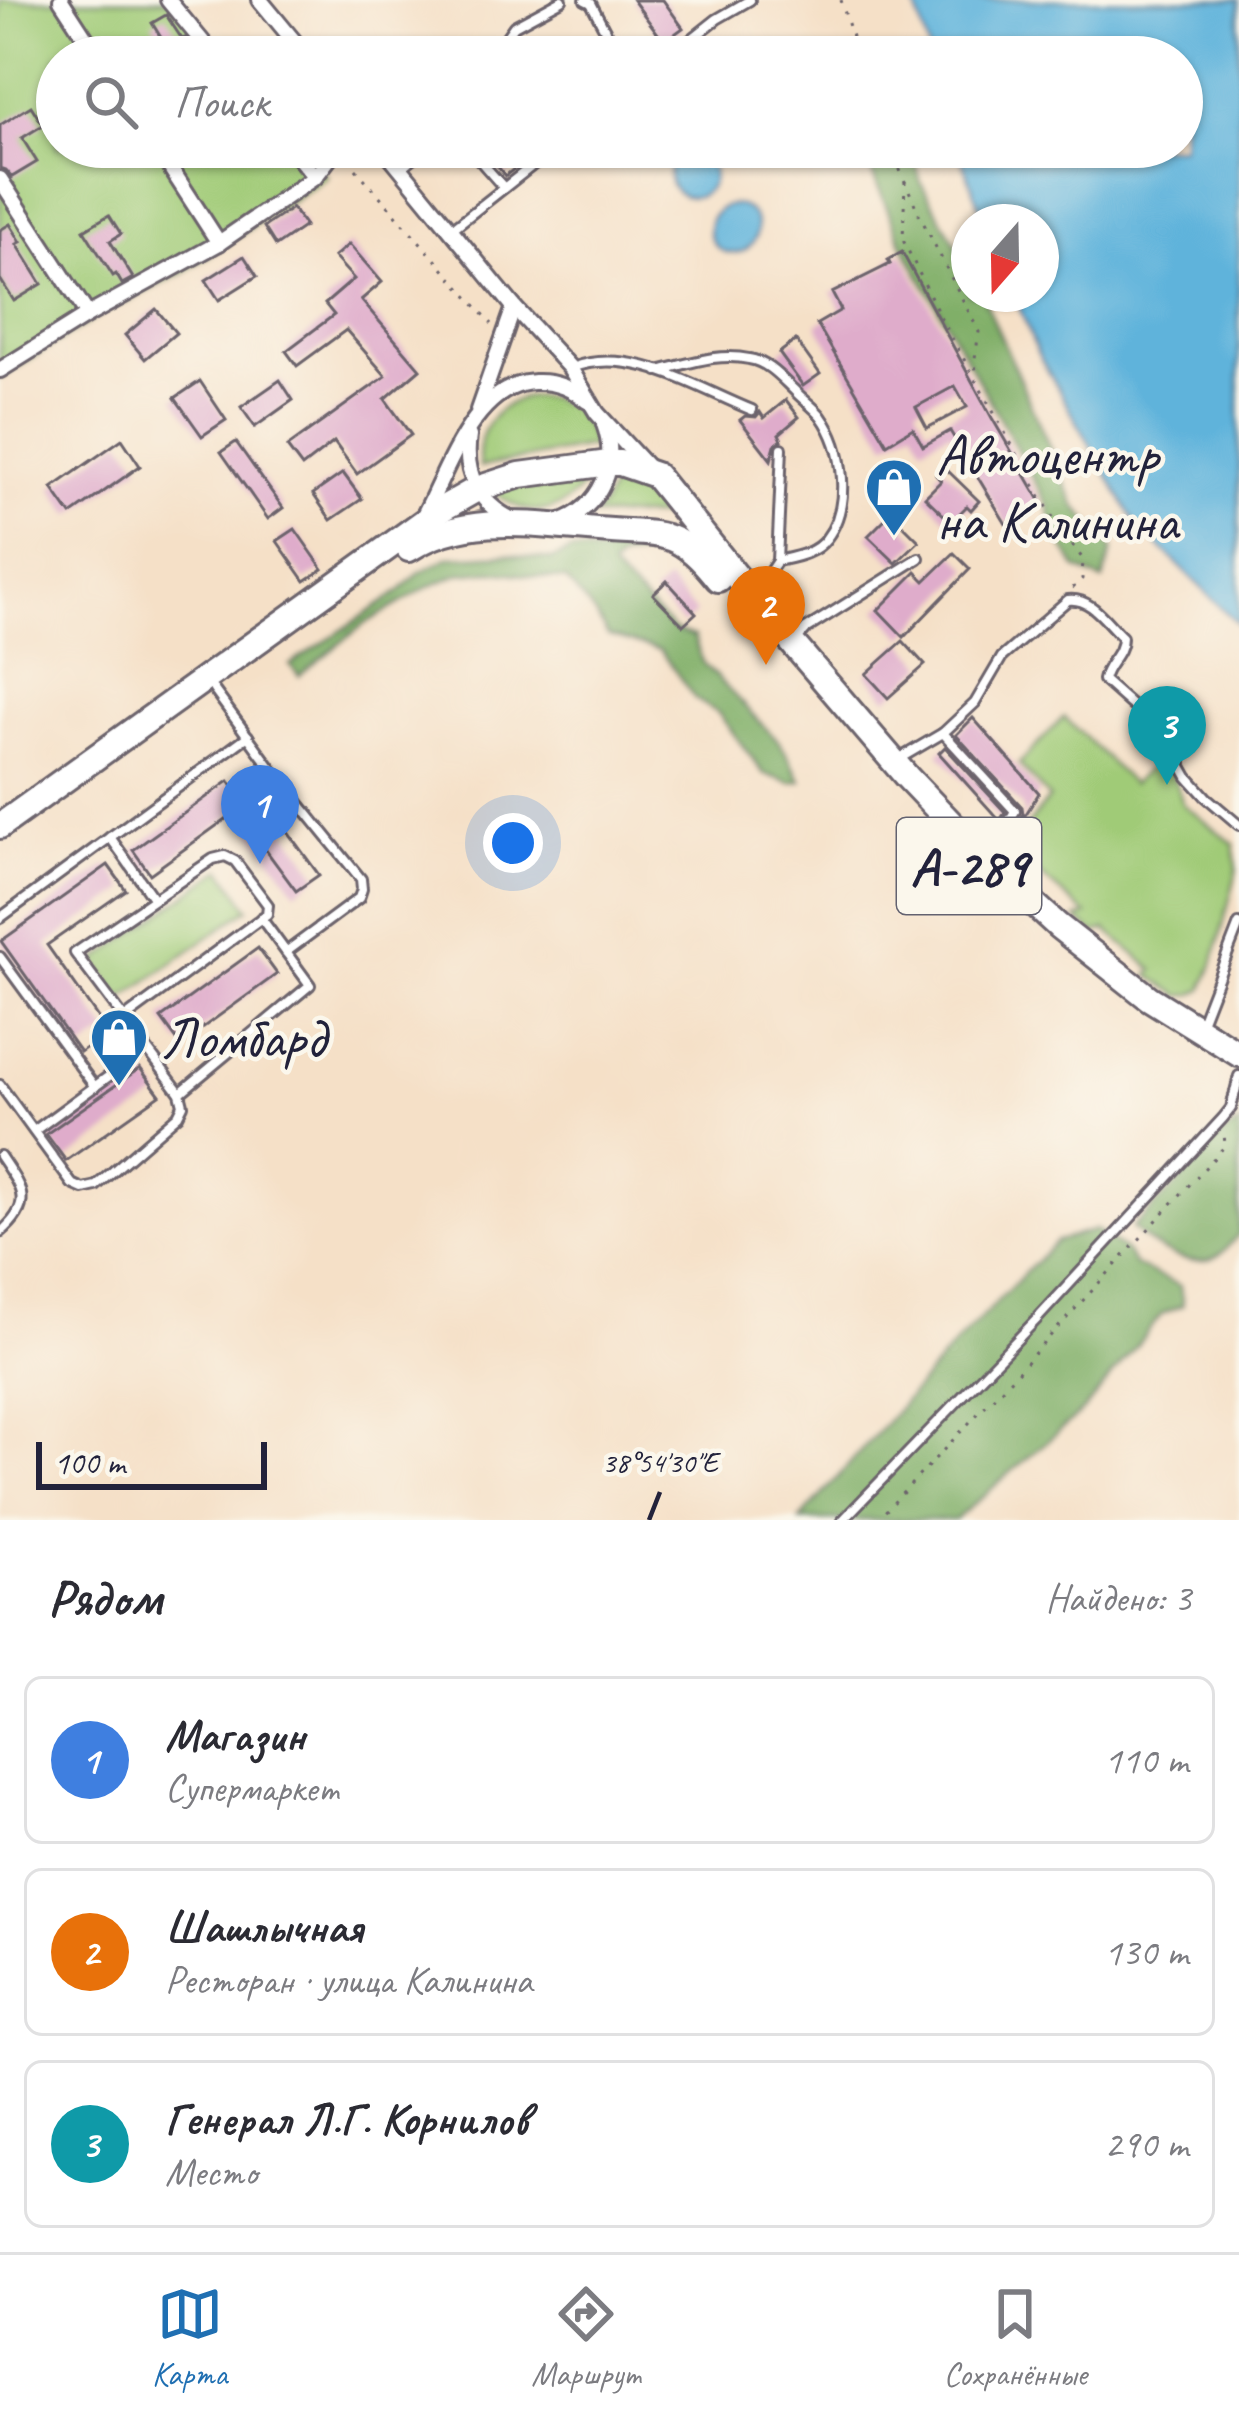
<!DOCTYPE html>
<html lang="ru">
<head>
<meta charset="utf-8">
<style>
	:root { --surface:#fff; --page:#f7f7f7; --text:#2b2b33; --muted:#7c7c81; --line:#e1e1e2; --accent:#1f6fb2 }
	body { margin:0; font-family:Caveat,sans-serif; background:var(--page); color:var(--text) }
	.compass { position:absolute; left:951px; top:204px; width:108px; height:108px; border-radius:50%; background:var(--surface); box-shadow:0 3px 9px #0004; rotate:200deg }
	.scale { position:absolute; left:36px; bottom:30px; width:231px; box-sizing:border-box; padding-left:12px; border:6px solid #22223b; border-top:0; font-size:33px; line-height:42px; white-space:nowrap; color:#22223b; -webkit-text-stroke:9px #fbf7ec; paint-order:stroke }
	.you { position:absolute; left:513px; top:843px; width:42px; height:42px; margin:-30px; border:9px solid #fff; border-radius:50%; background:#1a73e8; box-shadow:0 0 0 18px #1a73e833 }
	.badge { display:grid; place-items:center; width:78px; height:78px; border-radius:50%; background:var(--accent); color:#fff; font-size:39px; font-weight:700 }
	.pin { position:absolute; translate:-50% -99px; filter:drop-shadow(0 3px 6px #0008) }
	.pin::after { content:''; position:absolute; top:63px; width:42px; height:36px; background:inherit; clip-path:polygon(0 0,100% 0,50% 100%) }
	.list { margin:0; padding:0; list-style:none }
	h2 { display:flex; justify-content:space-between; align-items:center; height:156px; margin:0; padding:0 48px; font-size:51px }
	h2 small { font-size:39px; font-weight:400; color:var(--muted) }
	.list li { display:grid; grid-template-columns:78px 1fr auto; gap:36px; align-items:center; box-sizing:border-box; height:168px; margin:0 24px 24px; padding:0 24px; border:3px solid var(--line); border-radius:18px }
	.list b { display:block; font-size:45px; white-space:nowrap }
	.list p { margin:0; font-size:39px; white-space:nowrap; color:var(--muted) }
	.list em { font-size:39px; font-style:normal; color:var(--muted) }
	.icon { flex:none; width:66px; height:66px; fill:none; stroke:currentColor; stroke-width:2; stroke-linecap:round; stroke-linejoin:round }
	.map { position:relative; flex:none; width:1239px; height:1520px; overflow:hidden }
	.search { position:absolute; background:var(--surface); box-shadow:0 3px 9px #0004; left:36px; right:36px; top:36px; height:132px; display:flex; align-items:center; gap:30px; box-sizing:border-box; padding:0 42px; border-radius:66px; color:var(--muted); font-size:45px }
	.sheet { height:732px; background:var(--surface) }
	nav { display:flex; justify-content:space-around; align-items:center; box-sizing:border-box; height:168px; border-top:3px solid var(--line); background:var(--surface); font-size:33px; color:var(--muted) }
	nav a { display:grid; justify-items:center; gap:6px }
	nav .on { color:var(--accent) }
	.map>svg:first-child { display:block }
</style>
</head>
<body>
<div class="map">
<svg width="1239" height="1520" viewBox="0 0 1239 1520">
	<rect width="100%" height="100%" fill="#fbf7ec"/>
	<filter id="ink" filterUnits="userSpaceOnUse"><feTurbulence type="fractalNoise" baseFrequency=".00833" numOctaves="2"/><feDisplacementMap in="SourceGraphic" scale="24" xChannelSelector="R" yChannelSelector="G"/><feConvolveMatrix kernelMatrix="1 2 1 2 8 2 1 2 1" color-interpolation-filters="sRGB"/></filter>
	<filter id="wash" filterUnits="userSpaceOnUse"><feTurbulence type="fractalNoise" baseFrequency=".004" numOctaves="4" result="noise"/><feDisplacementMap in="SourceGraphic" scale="48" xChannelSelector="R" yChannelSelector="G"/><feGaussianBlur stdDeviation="2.7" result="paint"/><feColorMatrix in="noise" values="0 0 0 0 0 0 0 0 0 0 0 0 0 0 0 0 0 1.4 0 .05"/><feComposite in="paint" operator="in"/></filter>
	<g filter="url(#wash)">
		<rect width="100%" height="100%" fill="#f5e0c7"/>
		<g fill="#a0cb77" stroke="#617659" stroke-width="3">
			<path d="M0,0H176L224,57H57V147H301L327,177L181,274L107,311L0,378Z"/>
			<path d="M526,397C560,394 585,412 593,446L480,467C475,432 493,407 526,397Z"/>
			<path d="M590,473C568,518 524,522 490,488Z"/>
			<path d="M618,475C641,479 663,495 672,516H593L603,505Z"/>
			<path d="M1064,717L1132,784L1164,754L1184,805L1234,844L1237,870L1213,965L1203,989L1194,994L1181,996L1148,975L1154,970L1106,930L1095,933L1077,919L1087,915L1027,864L1011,865L1003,858L1049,798L1019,764Z"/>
			<path d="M222,869L249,908L122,999L95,961Z"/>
		</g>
		<g fill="#80af68" stroke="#516852" stroke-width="3">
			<path d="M861,147H912L921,183L969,267V294H982L1075,505L1113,549L1103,581L1076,568L1053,529L1048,505L903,245Z"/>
			<path d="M631,547L642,556L620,558L611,569L675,631L694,637L702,662L780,743L802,781L791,783L764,774L718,713L695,699L660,650L608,636L596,615L566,580L492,571L459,574L428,587L363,625L299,676L290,665L399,592L420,572L450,557L506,554L551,560L571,551L599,553Z"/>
			<path d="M1239,1124V1234C1233,1240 1226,1250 1219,1255C1193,1272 1150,1247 1132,1228L1177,1185L1208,1144Z"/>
			<path d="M1095,1230L1126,1252L1135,1265L1180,1286L1183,1305L1162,1314L1085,1409L955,1520H800L948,1352L1056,1241Z"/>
		</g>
		<g fill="#5fb3db" stroke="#406a8b" stroke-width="3">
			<path d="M914,0H1239V625L1135,522L1038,354L1014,294H1041V222H986L957,147H1182V57H931Z"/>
			<circle cx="691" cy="175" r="22"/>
			<circle cx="733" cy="229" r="24"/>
		</g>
		<g id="blocks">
			<g fill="#dfaccb" fill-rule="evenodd">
				<path d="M633,0H663L683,28L664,42Z"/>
				<path d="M166,15L182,39L185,38L193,48L178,57H154L168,49L152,23Z"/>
				<path d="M31,106L43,125L22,138L37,162L12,177L6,170L0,168V125Z"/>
				<path d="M483,147H526L532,155L505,176Z"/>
				<path d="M292,208L305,226L276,246L264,227Z"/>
				<path d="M109,215L121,234L110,241L133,278L122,284L116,274L113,276L84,230Z"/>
				<path d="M10,224L21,242L17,244L42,284L14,301L0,279V230Z"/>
				<path d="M349,244L382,282L361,300L420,369L385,399L411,435L357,474L334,442L302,467L287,447L386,376L346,330L297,366L286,351L334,315L325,304L354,279L334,257Z"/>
				<path d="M902,252L992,418L1041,502L1006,524L950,431L923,446L913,428L887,444L817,324L841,310L832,293L890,264L888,260ZM955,386L967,407L927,428L916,407Z"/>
				<path d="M244,256L257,276L219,300L206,280Z"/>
				<path d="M156,309L176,333L145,359L125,335Z"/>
				<path d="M796,340L820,374L803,386L779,353Z"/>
				<path d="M280,380L293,400L255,427L241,407Z"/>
				<path d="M200,381L226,420L202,436L175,398Z"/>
				<path d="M786,400L799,417L779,434L782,440L775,445L771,460L740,420L745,416L756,417L760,412L764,418Z"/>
				<path d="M122,439L140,466L71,515L52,488Z"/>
				<path d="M236,442L283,508L268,519L221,452Z"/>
				<path d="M944,467L979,501L971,510L967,506L951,522L925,497L941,481L936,475Z"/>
				<path d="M343,473L362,499L331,520L313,494Z"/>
				<path d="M891,513L919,541L896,563L868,536Z"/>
				<path d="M295,529L323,569L305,581L277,541Z"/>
				<path d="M954,553L970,569L904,637L878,610L916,572L925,581Z"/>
				<path d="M667,581L696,613L683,625L653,594Z"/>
				<path d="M903,641L925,665L888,698L866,674Z"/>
				<path d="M973,718L1039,793L1013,835L1012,833L1023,814L1022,807L956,735Z"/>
				<path d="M945,747L1005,812L1000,821L939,753Z"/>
				<path d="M229,781L243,801L257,790L319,875L296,891L237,811L150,874L133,850Z"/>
				<path d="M108,865L126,890L47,945L108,1032L80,1052L1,941Z"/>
				<path d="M258,948L277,974L180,1044L161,1018Z"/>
				<path d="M140,1068L160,1095L66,1161L46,1134Z"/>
			</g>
		</g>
	</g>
	<g filter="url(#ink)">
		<use href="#blocks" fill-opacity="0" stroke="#6c646c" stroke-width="3"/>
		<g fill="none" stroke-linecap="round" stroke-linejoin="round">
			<defs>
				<g id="service">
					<path d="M585,0L591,3L619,57"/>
					<path d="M492,57L514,26L562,0"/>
					<path d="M669,57L717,19L750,0"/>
					<path d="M468,147L504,188"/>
					<path d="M402,167L427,147"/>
					<path d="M452,229L556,147"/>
					<path d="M571,368C631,345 697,388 752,410"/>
					<path d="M658,371C688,364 718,352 749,359C768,362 781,378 794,390C802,399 814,407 821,416C844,448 852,506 826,539C815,554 794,557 777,561"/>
					<path d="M757,590L777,561L782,448"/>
					<path d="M796,640L806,629L919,558"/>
					<path d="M214,690L274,772L361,879L362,889L359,898L286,952"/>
					<path d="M943,733L1015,811L990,854"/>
					<path d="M897,760L943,733L975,703L1002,657L1068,600C1091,597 1106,622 1122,637C1122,656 1106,663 1103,680L1164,734L1188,777L1206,797L1239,825"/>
					<path d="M110,837L153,898"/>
					<path d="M0,918L248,736"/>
					<path d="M0,957L95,1087"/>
					<path d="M1201,1022L1239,924"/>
					<path d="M0,1085L72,1184L83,1189L96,1186L178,1115L183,1105L180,1093L75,953L213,859L225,856L235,861L268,905L267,914L124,1019"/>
					<path d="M180,1093L310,985L261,918"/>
					<path d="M34,1131L146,1049"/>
					<path d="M0,1156C22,1189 35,1203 0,1233"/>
					<path d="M843,1520L1037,1319L1223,1118L1231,1108L1239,1076"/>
				</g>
				<g id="minor">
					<path d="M61,0L98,57"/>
					<path d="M168,0L215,57"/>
					<path d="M260,0L307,57"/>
					<path d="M157,147L219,243"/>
					<path d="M290,147L315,177"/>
					<path d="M383,147L514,307L570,368L597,413L647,467"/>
					<path d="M0,179L88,315"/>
					<path d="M0,370L88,315L219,243L315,177L338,147"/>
					<path d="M478,410L514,307"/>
					<path d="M469,436C463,474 479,504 513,520"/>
					<path d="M423,517C447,472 474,385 534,382C555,381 572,388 587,401"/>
					<path d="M559,522C601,507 619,465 604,424"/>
				</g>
				<g id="trunk">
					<path d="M409,549C470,510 544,527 612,531C634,533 656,531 677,541C694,550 706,564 718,579"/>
					<path d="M0,826L440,510L477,489L520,475L609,463H620L655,475L753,597L907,777L986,860L1058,926L1149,998L1239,1054"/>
				</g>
			</defs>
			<use href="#service" stroke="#6c646c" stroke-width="14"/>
			<use href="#minor" stroke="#6c646c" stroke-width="20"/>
			<use href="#trunk" stroke="#6c646c" stroke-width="30"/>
			<g stroke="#6c646c" stroke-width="3" stroke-dasharray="3 9" stroke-linecap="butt">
				<path d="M841,0L858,57"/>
				<path d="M890,147L920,216L979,332L975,358L976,376"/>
				<path d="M348,160L492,324"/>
				<path d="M905,181L903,240L942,320L1031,479L1059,528L1083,559L1082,579L1072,589"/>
				<path d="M877,1520L1008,1382L1225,1146L1224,1132"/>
			</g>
			<use href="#service" stroke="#fff" stroke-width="8"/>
			<use href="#minor" stroke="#fff" stroke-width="14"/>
			<use href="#trunk" stroke="#fff" stroke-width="24"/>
		</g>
	</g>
	<path fill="none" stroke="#22223b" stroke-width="4.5" d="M649,1520L660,1492"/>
	<defs>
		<symbol id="shop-pin" viewBox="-11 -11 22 30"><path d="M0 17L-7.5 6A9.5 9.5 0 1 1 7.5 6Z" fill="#1f6fb2" stroke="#fbf7ec"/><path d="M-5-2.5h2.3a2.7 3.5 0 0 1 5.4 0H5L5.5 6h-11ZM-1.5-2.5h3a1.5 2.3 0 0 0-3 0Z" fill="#fff"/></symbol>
	</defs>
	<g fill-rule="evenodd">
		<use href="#shop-pin" x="861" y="454" width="66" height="90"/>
		<use href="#shop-pin" x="86" y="1004" width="66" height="90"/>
	</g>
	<g text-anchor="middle" stroke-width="9" stroke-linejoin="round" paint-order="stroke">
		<rect fill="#fbf7ec" stroke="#636270" stroke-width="3" x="897" y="818" width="144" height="96" rx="9"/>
		<g font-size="54" font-weight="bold" fill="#22223b">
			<text x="969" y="885">А-289</text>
		</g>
		<g font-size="57" fill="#22223b" stroke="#fbf7ec" text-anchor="start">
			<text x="936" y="474">Автоцентр<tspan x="936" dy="66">на Калинина</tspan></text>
			<text x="161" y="1057">Ломбард</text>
		</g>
	</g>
	<g font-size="30" text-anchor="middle" fill="#22223b" stroke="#fbf7ec" stroke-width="9" stroke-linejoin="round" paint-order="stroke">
		<text x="660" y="1472">38°54'30"E</text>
	</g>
</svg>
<svg class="compass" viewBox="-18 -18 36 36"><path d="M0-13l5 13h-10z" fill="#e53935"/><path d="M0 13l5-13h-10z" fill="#7c7c81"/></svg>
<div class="scale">100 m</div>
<div class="you"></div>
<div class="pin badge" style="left:260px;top:864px;background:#3f7fe0">1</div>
<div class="pin badge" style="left:766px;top:665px;background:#e8710a">2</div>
<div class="pin badge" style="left:1167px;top:785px;background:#0f9aa8">3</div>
<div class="search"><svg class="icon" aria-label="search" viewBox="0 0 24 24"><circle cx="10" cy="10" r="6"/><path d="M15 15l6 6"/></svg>Поиск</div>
</div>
<section class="sheet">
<h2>Рядом<small>Найдено: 3</small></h2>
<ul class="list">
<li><span class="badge" style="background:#3f7fe0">1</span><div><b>Магазин</b><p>Супермаркет</p></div><em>110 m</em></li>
<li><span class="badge" style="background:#e8710a">2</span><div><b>Шашлычная</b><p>Ресторан · улица Калинина</p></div><em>130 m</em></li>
<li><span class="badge" style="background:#0f9aa8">3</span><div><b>Генерал Л.Г. Корнилов</b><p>Место</p></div><em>290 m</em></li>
</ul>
</section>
<nav>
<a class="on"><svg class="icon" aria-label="map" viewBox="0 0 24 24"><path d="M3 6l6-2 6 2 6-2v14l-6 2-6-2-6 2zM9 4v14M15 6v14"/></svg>Карта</a>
<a><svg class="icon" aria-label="directions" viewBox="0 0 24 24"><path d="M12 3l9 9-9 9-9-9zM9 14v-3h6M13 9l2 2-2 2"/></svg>Маршрут</a>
<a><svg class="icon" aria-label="saved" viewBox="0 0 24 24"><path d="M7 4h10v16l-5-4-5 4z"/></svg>Сохранённые</a>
</nav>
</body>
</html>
